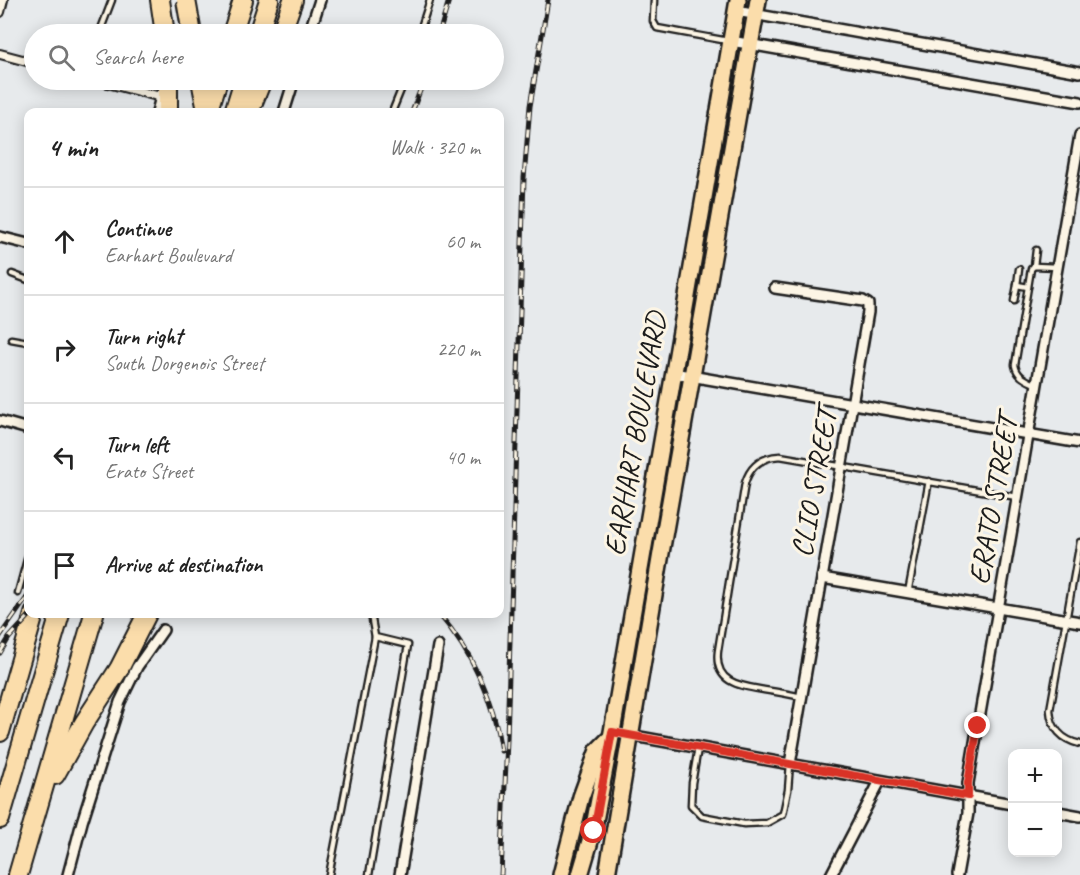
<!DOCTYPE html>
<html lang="en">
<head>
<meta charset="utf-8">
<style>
	:root { --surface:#fff; --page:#f2f2f2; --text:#222; --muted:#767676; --line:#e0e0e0 }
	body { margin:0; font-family:Caveat,sans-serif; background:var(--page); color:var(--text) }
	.controls { position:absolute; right:18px; bottom:18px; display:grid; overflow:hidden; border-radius:12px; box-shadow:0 3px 15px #0003 }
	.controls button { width:54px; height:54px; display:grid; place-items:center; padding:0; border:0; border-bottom:2px solid var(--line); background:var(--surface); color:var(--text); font:30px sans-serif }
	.stop { position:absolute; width:18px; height:18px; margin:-14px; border:4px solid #d93025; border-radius:50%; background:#fff }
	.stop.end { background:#d93025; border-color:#fff; box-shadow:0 2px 6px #0008 }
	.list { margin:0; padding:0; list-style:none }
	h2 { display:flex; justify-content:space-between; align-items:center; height:78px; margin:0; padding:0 24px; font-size:26px }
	h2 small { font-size:20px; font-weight:400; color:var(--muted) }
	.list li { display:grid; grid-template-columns:39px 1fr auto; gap:18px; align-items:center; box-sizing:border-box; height:108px; padding:0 24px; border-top:2px solid var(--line) }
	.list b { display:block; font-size:22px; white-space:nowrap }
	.list p { margin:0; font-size:20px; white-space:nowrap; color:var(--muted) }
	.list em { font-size:20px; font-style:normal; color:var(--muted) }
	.icon { flex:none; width:33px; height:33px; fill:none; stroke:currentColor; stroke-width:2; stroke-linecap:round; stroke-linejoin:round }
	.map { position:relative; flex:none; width:1080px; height:875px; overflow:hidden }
	.search { position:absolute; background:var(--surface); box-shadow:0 3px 15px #0003; left:24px; top:24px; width:480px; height:66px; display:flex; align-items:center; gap:15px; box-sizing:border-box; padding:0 21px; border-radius:33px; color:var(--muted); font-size:22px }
	.panel { position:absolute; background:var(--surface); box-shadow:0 3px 15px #0003; left:24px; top:108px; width:480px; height:510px; border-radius:12px }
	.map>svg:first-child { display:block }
</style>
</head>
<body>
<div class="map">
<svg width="1080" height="875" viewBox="0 0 1080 875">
	<rect width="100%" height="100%" fill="#e7eaec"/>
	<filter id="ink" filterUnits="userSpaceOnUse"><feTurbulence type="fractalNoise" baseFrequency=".0167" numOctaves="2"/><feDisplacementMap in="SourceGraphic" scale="12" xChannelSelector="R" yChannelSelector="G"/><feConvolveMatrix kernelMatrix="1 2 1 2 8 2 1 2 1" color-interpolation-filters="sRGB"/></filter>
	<g filter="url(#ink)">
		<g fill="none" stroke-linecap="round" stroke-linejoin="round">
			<defs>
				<g id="service">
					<path d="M654,0L653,21L657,28L728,41"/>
					<path d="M99,34L112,0"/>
					<path d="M419,34L430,0"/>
					<path d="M392,112L405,80"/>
					<path d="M1034,266L1036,250"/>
					<path d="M12,274L28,280"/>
					<path d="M1017,285L1019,269"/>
					<path d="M1014,301L1017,285L1028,287"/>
					<path d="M11,339L28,342"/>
					<path d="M1037,385C1027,380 1017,377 1015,365L1031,269L1034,266L1057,267"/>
					<path d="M1080,542L1050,710C1051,728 1062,740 1080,744"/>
					<path d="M18,593L28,556"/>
					<path d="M908,593L929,481"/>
					<path d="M801,697C789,694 777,692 764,690C740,686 714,683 718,651L745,483C750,466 762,457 780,456L1017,497"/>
					<path d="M698,748L692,783L691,805L702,816L744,824L767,823L783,814L788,790L790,764"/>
					<path d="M329,875L375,637"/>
					<path d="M369,875L408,645L375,637L371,614"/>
				</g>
				<g id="pedestrian">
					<path d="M0,12L3,0"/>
					<path d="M0,54L34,63"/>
					<path d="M96,80L161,97"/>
				</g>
				<g id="minor">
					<path d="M736,11L1080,72"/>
					<path d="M309,34L320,0"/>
					<path d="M731,41L1080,102"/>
					<path d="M157,112L162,93"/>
					<path d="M284,112L294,80"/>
					<path d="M0,237L28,244"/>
					<path d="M775,288L863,301L868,304V312L790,764"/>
					<path d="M673,373L1080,443"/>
					<path d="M0,421L28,429"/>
					<path d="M822,578L1080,622"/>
					<path d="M612,732L1012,804"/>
					<path d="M1058,812L1080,816"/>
					<path d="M68,875L82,822L120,702L137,667L163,630"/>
					<path d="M400,875L438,646"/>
					<path d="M831,875L880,781"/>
					<path d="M957,875L968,813V783L1080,135"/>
				</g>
				<g id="primary">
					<path d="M561,875L581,797L598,750L608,740"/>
					<path d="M580,875L593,831L612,732L738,0"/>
					<path d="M607,875L661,553L758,0"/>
				</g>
				<g id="motorway">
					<path d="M160,0L165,34"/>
					<path d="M232,34L243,0"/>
					<path d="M258,34L269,0"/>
					<path d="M281,34L293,0"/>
					<path d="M168,80V112"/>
					<path d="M201,80L207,111"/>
					<path d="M208,112L218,80"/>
					<path d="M234,112L244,80"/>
					<path d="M249,112L262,80"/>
					<path d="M0,732L34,614"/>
					<path d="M55,775L84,723L119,669L147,614"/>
					<path d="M0,819L60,614"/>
					<path d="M18,875L94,614"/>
				</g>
			</defs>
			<use href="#service" stroke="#1c1c1c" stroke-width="9"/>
			<use href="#pedestrian" stroke="#1c1c1c" stroke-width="12"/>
			<use href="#minor" stroke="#1c1c1c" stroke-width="14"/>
			<use href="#primary" stroke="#1c1c1c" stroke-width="20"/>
			<use href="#motorway" stroke="#1c1c1c" stroke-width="22"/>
			<use href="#service" stroke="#fcf5e5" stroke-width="4.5"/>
			<use href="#pedestrian" stroke="#fcf5e5" stroke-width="8"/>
			<use href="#minor" stroke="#fcf5e5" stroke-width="9"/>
			<use href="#primary" stroke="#fbddab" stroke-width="15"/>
			<use href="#motorway" stroke="#fbddab" stroke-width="18"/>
			<defs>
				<g id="rail">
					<path d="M439,34L449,0"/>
					<path d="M412,112L424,80"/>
					<path d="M439,614C472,652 494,701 501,751"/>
					<path d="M0,636L28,596"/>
					<path d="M0,653L9,638L31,614"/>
					<path d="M501,875L507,740L524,178L530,106L548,0"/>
				</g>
			</defs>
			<use href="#rail" stroke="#1c1c1c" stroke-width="5"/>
			<use href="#rail" stroke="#fcf5e5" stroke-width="3" stroke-dasharray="9" stroke-linecap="butt"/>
			<defs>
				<path id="motorway-bridge" d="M186,0L192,34"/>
			</defs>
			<use href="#motorway-bridge" stroke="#1c1c1c" stroke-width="22" stroke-linecap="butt"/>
			<use href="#motorway-bridge" stroke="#fbddab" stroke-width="18"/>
		</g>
	</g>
	<g fill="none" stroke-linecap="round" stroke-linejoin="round" filter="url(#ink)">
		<path stroke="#d93025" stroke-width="8" d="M594,831L612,732L968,796V783L978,726"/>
	</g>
	<g text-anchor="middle" stroke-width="6" stroke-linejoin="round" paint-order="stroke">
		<g font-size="30" fill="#1c1c1c" stroke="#fcf5e5">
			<text transform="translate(635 434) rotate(-80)" y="10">EARHART BOULEVARD</text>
			<text transform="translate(814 483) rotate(-80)" y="10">CLIO STREET</text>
			<text transform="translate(993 500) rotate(-80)" y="10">ERATO STREET</text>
		</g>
	</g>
</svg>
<div class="controls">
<button>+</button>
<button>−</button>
</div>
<div class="stop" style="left:594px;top:831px"></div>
<div class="stop end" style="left:978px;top:726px"></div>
<div class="search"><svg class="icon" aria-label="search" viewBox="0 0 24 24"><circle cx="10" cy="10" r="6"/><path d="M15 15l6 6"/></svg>Search here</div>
<section class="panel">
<h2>4 min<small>Walk · 320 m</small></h2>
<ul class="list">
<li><svg class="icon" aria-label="ahead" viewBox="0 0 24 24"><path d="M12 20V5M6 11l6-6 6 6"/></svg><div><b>Continue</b><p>Earhart Boulevard</p></div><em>60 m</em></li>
<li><svg class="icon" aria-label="right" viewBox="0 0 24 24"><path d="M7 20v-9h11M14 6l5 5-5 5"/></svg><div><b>Turn right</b><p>South Dorgenois Street</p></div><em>220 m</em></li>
<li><svg class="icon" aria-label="left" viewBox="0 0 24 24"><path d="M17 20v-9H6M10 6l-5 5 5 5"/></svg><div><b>Turn left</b><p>Erato Street</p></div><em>40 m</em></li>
<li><svg class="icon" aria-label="arrive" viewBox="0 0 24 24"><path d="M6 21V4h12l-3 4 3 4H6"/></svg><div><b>Arrive at destination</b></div></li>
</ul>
</section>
</div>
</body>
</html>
